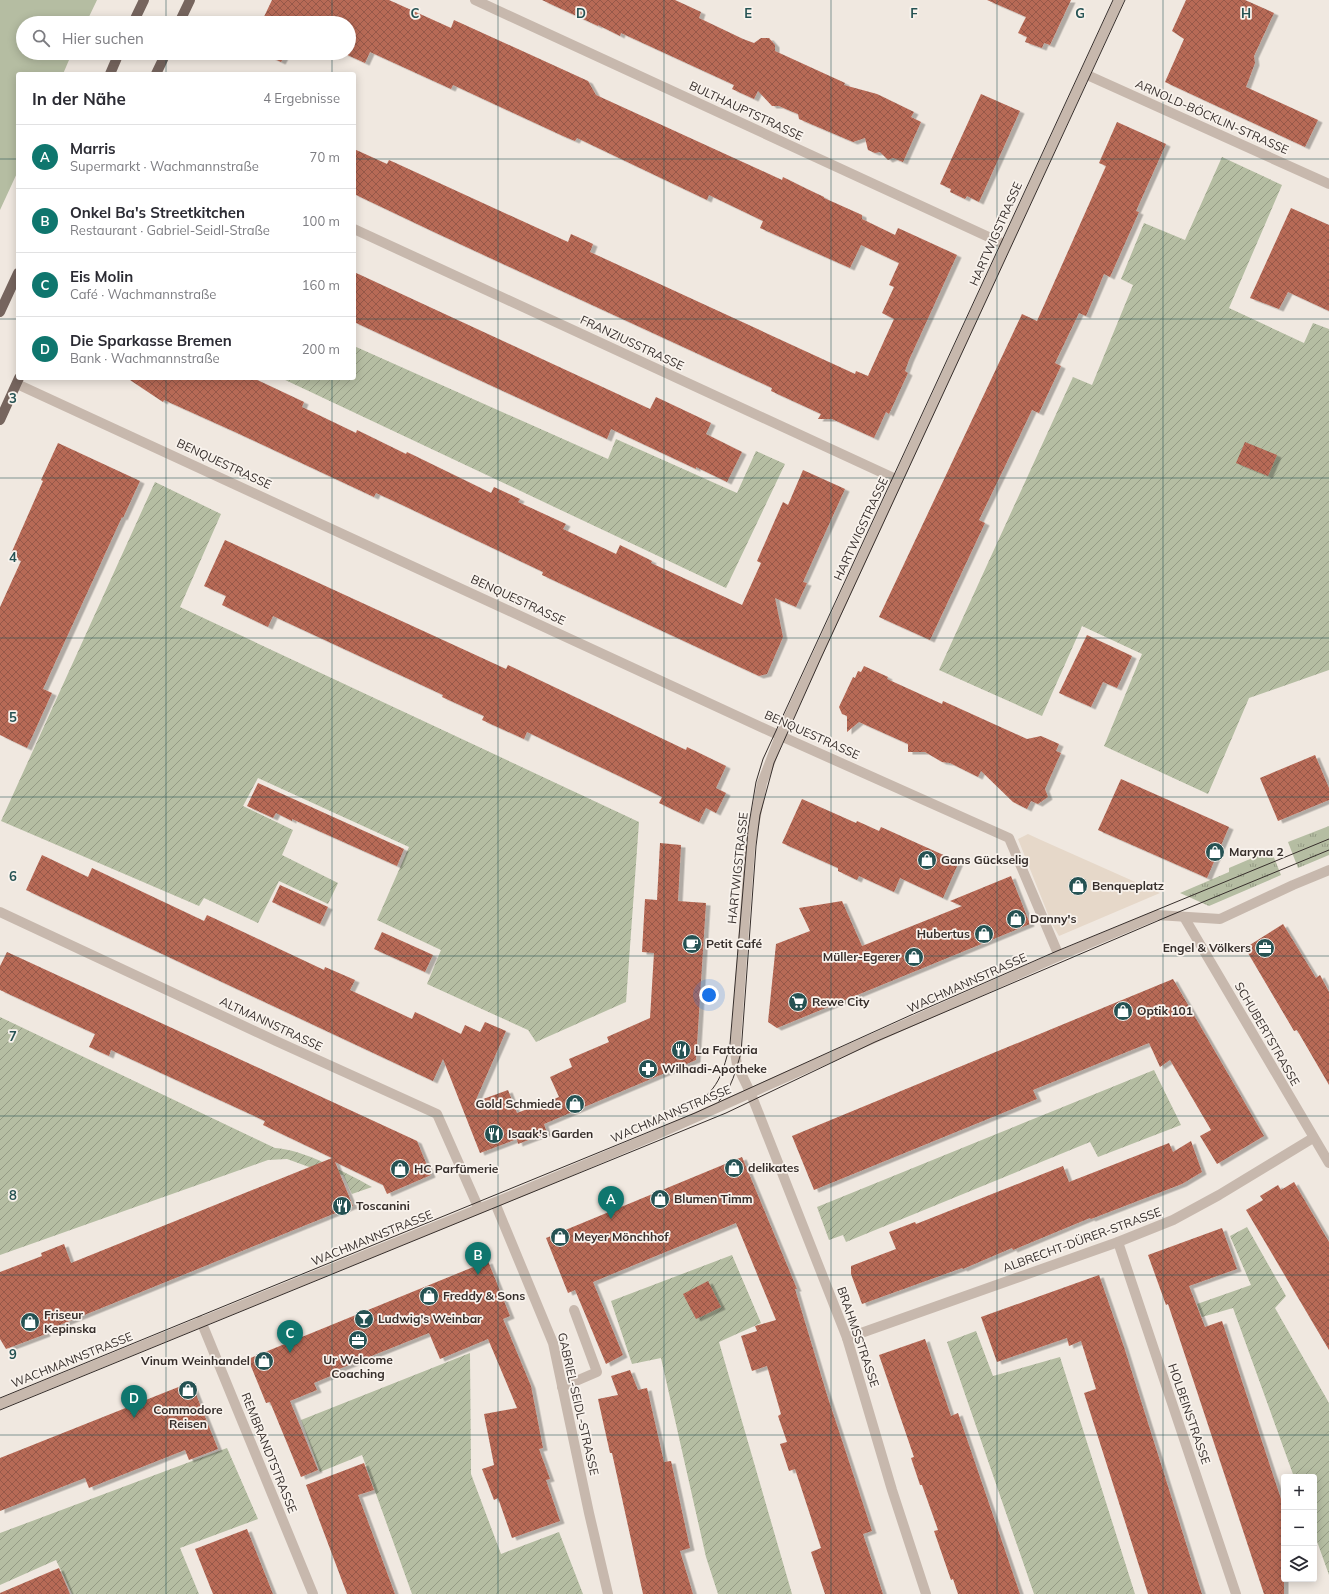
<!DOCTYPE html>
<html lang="de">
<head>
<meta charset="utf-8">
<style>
	:root { --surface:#fff; --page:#f2f2f3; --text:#2b2b33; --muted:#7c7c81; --line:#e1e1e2; --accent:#0f766e }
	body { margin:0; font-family:Mulish,sans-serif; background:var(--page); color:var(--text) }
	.controls { position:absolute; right:12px; bottom:12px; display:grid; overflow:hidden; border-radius:4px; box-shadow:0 2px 10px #0003 }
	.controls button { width:36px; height:36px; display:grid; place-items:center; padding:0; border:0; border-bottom:1px solid var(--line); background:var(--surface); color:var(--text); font:20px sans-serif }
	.you { position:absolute; left:709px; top:995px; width:14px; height:14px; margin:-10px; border:3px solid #fff; border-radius:50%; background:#1a73e8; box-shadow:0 0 0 6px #1a73e833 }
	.badge { display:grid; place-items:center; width:26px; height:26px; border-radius:50%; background:var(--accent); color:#fff; font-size:13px; font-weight:700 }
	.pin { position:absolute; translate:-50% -33px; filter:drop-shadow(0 1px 2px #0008) }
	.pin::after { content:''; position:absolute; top:21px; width:14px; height:12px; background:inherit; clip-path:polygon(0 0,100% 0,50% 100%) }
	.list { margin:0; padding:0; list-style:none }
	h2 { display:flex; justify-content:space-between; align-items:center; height:52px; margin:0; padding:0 16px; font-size:17px }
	h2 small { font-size:13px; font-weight:400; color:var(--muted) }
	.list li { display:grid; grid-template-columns:26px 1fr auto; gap:12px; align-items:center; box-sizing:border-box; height:64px; padding:0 16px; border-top:1px solid var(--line) }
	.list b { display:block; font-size:15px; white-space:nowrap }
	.list p { margin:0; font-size:13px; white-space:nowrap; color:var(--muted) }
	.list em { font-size:13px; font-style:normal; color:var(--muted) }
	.icon { flex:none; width:22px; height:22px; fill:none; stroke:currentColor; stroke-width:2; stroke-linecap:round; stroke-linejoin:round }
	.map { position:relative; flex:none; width:1329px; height:1594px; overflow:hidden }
	.search { position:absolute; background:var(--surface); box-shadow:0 2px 10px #0003; left:16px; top:16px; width:340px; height:44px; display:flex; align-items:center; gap:10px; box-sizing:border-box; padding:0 14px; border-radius:22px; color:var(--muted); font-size:15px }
	.panel { position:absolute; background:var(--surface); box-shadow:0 2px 10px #0003; left:16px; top:72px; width:340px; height:308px; border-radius:4px }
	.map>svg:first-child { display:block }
</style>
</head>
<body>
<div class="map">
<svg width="1329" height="1594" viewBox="0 0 1329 1594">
	<defs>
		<pattern id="grass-tufts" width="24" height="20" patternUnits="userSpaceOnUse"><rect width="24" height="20" fill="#b5bda2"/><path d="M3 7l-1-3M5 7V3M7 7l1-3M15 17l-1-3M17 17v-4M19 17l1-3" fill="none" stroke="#949a84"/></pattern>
		<pattern id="garden-furrows" width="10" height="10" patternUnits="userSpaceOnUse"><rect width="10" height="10" fill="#b5bda2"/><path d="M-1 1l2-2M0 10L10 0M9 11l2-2" fill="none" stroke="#949a84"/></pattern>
		<pattern id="building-cross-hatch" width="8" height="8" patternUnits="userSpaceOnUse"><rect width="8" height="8" fill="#b76a57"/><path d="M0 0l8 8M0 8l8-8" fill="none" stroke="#965848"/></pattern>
		<filter id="shadow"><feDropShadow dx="4.5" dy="2.5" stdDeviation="0" flood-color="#0004"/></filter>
	</defs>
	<rect width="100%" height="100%" fill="#f0e8e0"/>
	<g fill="url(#grass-tufts)">
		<path d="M1329,826V855L1298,868L1288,842Z"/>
		<path d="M1271,850L1281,875L1209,906L1180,893L1229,872V868Z"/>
	</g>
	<path fill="#b5bda2" d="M0,0H97L86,23H23V53H72L63,74H18V171L0,210Z"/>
	<g fill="url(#garden-furrows)">
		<path d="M1222,157L1282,185L1229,308L1304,343L1313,323L1329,329V670L1249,698L1208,794L1104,746L1142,654L1082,626L1042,716L939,670L1073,377L1092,385L1133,285L1121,279L1144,223L1185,240Z"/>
		<path d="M354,346L608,459L616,439L737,493L756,451L785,464L726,588L281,378H354Z"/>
		<path d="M155,482L221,514L180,607L639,822L626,1002L536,1042L528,1030L427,984L441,950L377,920L409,847L258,778L243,806L293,830L282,855L338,883L328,904L279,881L258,923L204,898L199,906L1,821Z"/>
		<path d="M0,1017L275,1148C302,1149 347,1173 372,1187L352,1194L343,1175L323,1172L287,1159L268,1160L0,1255Z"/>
		<path d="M1154,1070L1181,1125L1098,1157L1090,1142L846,1242L843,1235L829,1240L817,1207Z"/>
		<path d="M1247,1227L1286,1296L1275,1308L1329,1403V1575L1314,1533V1477H1294L1233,1308L1202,1317L1197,1304L1251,1285L1230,1236Z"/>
		<path d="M732,1255L761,1323L719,1342L792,1594H718L706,1557L661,1358L632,1364L611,1301Z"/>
		<path d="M976,1331L993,1376L1060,1357L1135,1594H1034L947,1342Z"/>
		<path d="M470,1353L471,1474L501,1554L559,1532L583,1594H412L362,1455L320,1472L301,1420Z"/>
		<path d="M227,1448L258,1519L180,1548L199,1594H72L56,1560L0,1585V1533Z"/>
	</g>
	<path fill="#e6d8c9" d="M1028,834L1041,840L1160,893L1059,936L1052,924L1018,839Z"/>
	<g fill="url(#building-cross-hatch)" filter="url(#shadow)">
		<path d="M272,0H389L451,28L454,20L588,81L596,95L782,180L783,177L805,188L824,197V198L862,215V219L895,235L898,228L957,255L909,360L905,371L908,373L889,414L886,412L874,438L832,419H818L821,414L771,391L772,388L436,233L354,194V149L387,164L389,160L568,242L571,234L593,244L590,252L855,374L856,371L868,376L894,319L882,313L894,287L889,285L899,263L861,245L850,268L760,228L763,221L709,195L707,200L577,138L575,141L563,136L453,85L451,89L370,52L365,63L343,53H349V23H261Z"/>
		<path d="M542,0H675L701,12L699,18L743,39L754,43L761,38H769L775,45V51L845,83L844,85L877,94L914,112L911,117L921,122L903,162L893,158L888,160L880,152L875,153L868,150L865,138L853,142L799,119L798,114L788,110L779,106H772L758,91L754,99L732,89L734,85L621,33L620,36L598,25V26Z"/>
		<path d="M987,0H1071L1050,45L1044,43L1042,48L1025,42L1027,37L1018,33L1026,17Z"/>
		<path d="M1186,0H1245L1274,13L1254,56L1255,63L1246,87L1318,120L1305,147L1165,82L1184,39L1172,31Z"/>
		<path d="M262,53H286L281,62Z"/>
		<path d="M981,94L1020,111L979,202L967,196L965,199L950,192L951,189L940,184Z"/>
		<path d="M1117,122L1166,144L1136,211L1139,212L1110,277L1104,274L1086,316L1079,313L1055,363L1061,366L1039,413L1032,410L1021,433L979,520L985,523L930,640L879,617L1022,314L1037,321L1106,166L1099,163Z"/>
		<path d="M1291,208L1329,225V311L1288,292L1279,309L1250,298Z"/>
		<path d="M354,272L650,409L656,397L711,423L706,434L742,452L727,482L696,467V469L611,429L607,439L354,322Z"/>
		<path d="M127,378H253L304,402L302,407L356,433L357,430L406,454L407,452L491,493L494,487L520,499L518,502L566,524L563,529L616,554L620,545L652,561L651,563L742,605L761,563L757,561L783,502L788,505L803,470L845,489L803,582L807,583L796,607L775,598L783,637L767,674L759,676L542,575L543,572L398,503L376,493L374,497L235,432L164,400L163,402Z"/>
		<path d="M1245,442L1277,455L1268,476L1236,463Z"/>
		<path d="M58,443L140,481L123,518L122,517L43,689L52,693L27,748L0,735V607L21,561L10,556L43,481L41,480Z"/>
		<path d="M225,540L506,669L508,665L686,750L687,747L726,766L716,788L726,793L716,813L706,808L699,822L659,803L662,797L619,776L527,732L524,739L482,720L484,716L442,697L443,695L273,616L268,627L222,605L226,596L204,586Z"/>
		<path d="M1087,635L1132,656L1117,688L1103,682L1091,707L1059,693Z"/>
		<path d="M864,666L888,677L887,679L942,704L943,701L1027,739L1041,736L1059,744L1056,751L1061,753L1045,789L1048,797L1038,804L1031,801L1027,809L1013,802L981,771L978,777L950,763L942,762L925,752H908V744L859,722L847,732V716L842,714L839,707L853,677L855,678L858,671L861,672Z"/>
		<path d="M1315,755L1329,788V800L1278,821L1260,778Z"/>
		<path d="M1121,779L1229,827L1207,878L1098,830Z"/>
		<path d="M258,783L404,849L397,866L292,819V821L276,813L273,818L247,806Z"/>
		<path d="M802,799L856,823L857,821L879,831L881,827L959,862L943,898L900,878L894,892L859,876L857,880L838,871V868L782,843Z"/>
		<path d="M660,843L681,845L678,901L706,903L696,1060L544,1124L547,1133L518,1144L517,1139L480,1153L443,1059L433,1081L26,890L42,855L88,877L92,868L204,921L207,915L324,970L325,967L355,980L350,990L412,1019L415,1012L461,1034L465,1025L480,1032L485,1022L506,1031L475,1102L508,1090L517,1113L559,1097L550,1077L572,1067L569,1059L609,1042L607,1037L650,1018L654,953L642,952L645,899L657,900Z"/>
		<path d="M1011,876L1030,924L777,1028L768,1022L776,944L810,931L799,908L842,901L862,946L962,906L950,901Z"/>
		<path d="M280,885L328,907L320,924L272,902Z"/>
		<path d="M1283,924L1316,978L1320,975L1329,992V1085L1297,1030L1294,1031L1245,948Z"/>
		<path d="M382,932L433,955L425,972L374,949Z"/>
		<path d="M7,952L417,1141L431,1175L387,1194L383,1185L335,1162L353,1206L45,1331L46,1334L6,1349L0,1339V1272L42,1256L41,1253L64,1244L71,1263L332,1158L263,1125L265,1121L111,1050L109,1056L89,1047L95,1034L0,990V966Z"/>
		<path d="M1173,979L1264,1136L1217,1164L1200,1136L1211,1130L1170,1060L1160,1067L1149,1043L1033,1090L1037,1099L814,1190L792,1136Z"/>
		<path d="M1191,1141L1202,1172L1182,1184L1091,1219L1090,1218L1013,1250L1012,1248L963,1269L962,1268L862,1304L851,1274V1266L896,1249L889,1232L915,1222L916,1224L1063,1166L1069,1182L1169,1143L1173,1152Z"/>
		<path d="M742,1157L797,1289H795L827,1395L872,1531L863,1534L883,1594H825L811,1552L821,1548L795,1469L789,1471L780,1444L787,1442L778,1416L781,1414L767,1366L752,1371L741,1336L757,1331L755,1326L776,1320L736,1223L593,1282L623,1355L606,1364L575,1290L568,1293L546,1238Z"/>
		<path d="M1294,1182L1329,1242V1350L1246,1210L1263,1200L1260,1196L1278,1185L1281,1190Z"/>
		<path d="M1222,1228L1237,1269L1189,1286L1205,1327L1222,1321L1284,1508V1594H1264L1168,1304L1166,1305L1148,1255Z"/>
		<path d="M488,1261L510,1316L503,1319L531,1386L543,1448L539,1449L550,1479L546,1480L560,1521L512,1538L498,1498L494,1500L482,1469L494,1465L484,1414L517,1408L488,1339L440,1359L429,1333L339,1369L340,1372L314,1383L317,1390L290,1401L318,1470L301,1477L270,1402L266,1403L248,1359Z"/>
		<path d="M1099,1275L1124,1347L1202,1594H1148L1084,1393L1096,1389L1081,1341L1069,1346L1067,1338L997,1362L981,1317Z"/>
		<path d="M708,1281L721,1307L696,1319L683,1294Z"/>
		<path d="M925,1339L951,1416L958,1413L1020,1594H958L953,1579L951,1580L934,1531L938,1530L922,1485H920L911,1458L914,1457L879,1355Z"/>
		<path d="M630,1370L638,1390L647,1388L664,1462L671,1461L690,1548L680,1551L693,1594H643L612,1453H610L598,1399L618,1395L611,1376Z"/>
		<path d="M191,1382L218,1449L189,1460L185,1450L89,1488L85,1478L0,1511V1458Z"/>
		<path d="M364,1463L374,1490L358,1495L395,1594H347L306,1485Z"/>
		<path d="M247,1529L273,1594H213L195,1549Z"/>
		<path d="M59,1568L70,1594H0V1593Z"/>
	</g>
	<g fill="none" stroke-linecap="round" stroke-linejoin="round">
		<path stroke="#c7b8ad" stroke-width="10" d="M562,1387L597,1372L574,1310"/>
		<g stroke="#c7b8ad" stroke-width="10">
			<path d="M475,0L1006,245"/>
			<path d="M1085,74L1329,184"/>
			<path d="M354,229L898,480"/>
			<path d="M17,384L774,733L1009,838L1059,956"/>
			<path d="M0,912L276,1041L437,1114L479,1209"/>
			<path d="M1184,917L1329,1163"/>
			<path d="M495,1203L553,1343L589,1513L608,1594"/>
			<path d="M1118,1242L1236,1594"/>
			<path d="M201,1321L313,1594"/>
			<path d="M847,1338L1118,1242L1173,1220L1219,1195L1313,1138"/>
			<path d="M0,1404L525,1190L658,1134L1059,956L1157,915L1220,919L1293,885L1329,870"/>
			<path d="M926,1594L892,1490L847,1338L751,1094L737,1065L735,1052L750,847L762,783L780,736L1119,0"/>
		</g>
		<g stroke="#76655e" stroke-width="10">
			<path d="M133,23L144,0"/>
			<path d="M179,23L190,0"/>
			<path d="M110,74L119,53"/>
			<path d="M156,74L166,53"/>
			<path d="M0,312L18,273"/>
			<path d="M0,420L19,378"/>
		</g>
		<g stroke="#362e2b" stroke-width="1">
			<path d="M719,1101C732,1089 736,1069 741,1053L756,846L760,815L774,763L821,658L1125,0"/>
			<path d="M684,1113C716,1091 721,1082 730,1044L748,830L756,782L763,759L1113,0"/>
			<path d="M0,1398L695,1113L911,1015L1057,951L1329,839"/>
			<path d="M0,1410L726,1113L875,1042L1169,916L1329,850"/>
		</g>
	</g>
	<path fill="none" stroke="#255253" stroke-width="1" stroke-opacity="0.55" d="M166,0V23M332,0V23M498,0V1594M664,0V1594M831,0V1594M997,0V1594M1163,0V1594M166,53V74M332,53V74M0,159H18M354,159H1329M0,319H18M354,319H1329M166,378V1594M332,378V1594M0,478H1329M0,638H1329M0,797H1329M0,956H1329M0,1116H1329M0,1275H1329M0,1435H1329"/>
	<defs>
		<symbol id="shop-disc" viewBox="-11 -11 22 22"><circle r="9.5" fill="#255253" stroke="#f8f2ec"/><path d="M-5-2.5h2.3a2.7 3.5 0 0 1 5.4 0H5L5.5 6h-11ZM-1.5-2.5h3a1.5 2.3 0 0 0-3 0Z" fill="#fff"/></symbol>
		<symbol id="cafe-disc" viewBox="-11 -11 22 22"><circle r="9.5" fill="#255253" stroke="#f8f2ec"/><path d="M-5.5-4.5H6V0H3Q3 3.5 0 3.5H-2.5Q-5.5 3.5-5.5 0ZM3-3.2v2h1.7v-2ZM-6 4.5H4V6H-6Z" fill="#fff"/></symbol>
		<symbol id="office-disc" viewBox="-11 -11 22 22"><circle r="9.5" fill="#255253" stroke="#f8f2ec"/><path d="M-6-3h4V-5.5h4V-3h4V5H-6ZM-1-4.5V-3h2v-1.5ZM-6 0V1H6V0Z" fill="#fff"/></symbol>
		<symbol id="supermarket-disc" viewBox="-11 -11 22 22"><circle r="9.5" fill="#255253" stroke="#f8f2ec"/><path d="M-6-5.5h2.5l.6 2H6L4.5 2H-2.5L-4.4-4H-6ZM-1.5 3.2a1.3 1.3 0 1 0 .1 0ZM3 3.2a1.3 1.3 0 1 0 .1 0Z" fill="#fff"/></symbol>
		<symbol id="restaurant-disc" viewBox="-11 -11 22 22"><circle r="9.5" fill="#255253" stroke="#f8f2ec"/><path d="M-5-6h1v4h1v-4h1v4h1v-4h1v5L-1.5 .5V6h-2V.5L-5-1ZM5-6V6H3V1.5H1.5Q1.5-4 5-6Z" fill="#fff"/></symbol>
		<symbol id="pharmacy-disc" viewBox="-11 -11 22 22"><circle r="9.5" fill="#255253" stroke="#f8f2ec"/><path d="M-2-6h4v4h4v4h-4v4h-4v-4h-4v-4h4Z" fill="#fff"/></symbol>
		<symbol id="bar-disc" viewBox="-11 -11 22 22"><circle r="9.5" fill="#255253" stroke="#f8f2ec"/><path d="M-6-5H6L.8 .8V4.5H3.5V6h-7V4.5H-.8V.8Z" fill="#fff"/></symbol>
	</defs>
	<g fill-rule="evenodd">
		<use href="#shop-disc" x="1204" y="841" width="22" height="22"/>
		<use href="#shop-disc" x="916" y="849" width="22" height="22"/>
		<use href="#shop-disc" x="1067" y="875" width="22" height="22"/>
		<use href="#shop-disc" x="1005" y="908" width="22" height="22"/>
		<use href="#shop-disc" x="973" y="923" width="22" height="22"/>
		<use href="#cafe-disc" x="681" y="933" width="22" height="22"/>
		<use href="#office-disc" x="1254" y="937" width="22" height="22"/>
		<use href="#shop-disc" x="903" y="946" width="22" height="22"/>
		<use href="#supermarket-disc" x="787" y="991" width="22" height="22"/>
		<use href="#shop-disc" x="1112" y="1000" width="22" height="22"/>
		<use href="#restaurant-disc" x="670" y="1039" width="22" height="22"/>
		<use href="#pharmacy-disc" x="637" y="1058" width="22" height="22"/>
		<use href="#shop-disc" x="564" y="1093" width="22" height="22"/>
		<use href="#restaurant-disc" x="483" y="1123" width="22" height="22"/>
		<use href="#shop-disc" x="723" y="1157" width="22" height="22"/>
		<use href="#shop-disc" x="389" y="1158" width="22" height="22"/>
		<use href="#shop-disc" x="649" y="1188" width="22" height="22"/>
		<use href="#restaurant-disc" x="331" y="1195" width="22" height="22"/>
		<use href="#shop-disc" x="549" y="1226" width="22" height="22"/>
		<use href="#shop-disc" x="418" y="1285" width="22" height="22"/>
		<use href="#bar-disc" x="353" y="1308" width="22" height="22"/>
		<use href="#shop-disc" x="19" y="1311" width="22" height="22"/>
		<use href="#office-disc" x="347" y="1329" width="22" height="22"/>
		<use href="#shop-disc" x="253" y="1350" width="22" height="22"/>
		<use href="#shop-disc" x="177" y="1379" width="22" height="22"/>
	</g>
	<g text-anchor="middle" stroke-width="3.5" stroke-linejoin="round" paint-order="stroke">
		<g font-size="12" fill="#362e2b" stroke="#f8f2ec">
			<text transform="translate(746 111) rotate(25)" y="4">BULTHAUPTSTRASSE</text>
			<text transform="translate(1212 117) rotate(24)" y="4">ARNOLD-BÖCKLIN-STRASSE</text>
			<text transform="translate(996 234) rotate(-66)" y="4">HARTWIGSTRASSE</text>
			<text transform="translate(632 343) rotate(25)" y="4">FRANZIUSSTRASSE</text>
			<text transform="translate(224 464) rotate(25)" y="4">BENQUESTRASSE</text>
			<text transform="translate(861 529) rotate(-65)" y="4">HARTWIGSTRASSE</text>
			<text transform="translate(518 600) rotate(25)" y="4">BENQUESTRASSE</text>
			<text transform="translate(812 735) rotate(24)" y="4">BENQUESTRASSE</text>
			<text transform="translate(738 868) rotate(-84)" y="4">HARTWIGSTRASSE</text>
			<text transform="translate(967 983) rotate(-24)" y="4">WACHMANNSTRASSE</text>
			<text transform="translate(271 1024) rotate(25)" y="4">ALTMANNSTRASSE</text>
			<text transform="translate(1267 1034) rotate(60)" y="4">SCHUBERTSTRASSE</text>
			<text transform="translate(671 1114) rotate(-23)" y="4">WACHMANNSTRASSE</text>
			<text transform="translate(372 1238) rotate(-22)" y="4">WACHMANNSTRASSE</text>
			<text transform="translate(1082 1240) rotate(-20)" y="4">ALBRECHT-DÜRER-STRASSE</text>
			<text transform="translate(858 1337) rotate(71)" y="4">BRAHMSSTRASSE</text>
			<text transform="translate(72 1360) rotate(-22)" y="4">WACHMANNSTRASSE</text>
			<text transform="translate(578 1404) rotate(77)" y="4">GABRIEL-SEIDL-STRASSE</text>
			<text transform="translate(1189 1414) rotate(71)" y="4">HOLBEINSTRASSE</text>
			<text transform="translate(269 1453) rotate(68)" y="4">REMBRANDTSTRASSE</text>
		</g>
		<g font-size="12" font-weight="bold" fill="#362e2b" stroke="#f8f2ec" text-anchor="start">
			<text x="1229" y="856">Maryna 2</text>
			<text x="941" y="864">Gans Gückselig</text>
			<text x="1092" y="890">Benqueplatz</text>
			<text x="1030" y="923">Danny's</text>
			<text x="970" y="938" text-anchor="end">Hubertus</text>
			<text x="706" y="948">Petit Café</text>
			<text x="1251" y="952" text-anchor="end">Engel &amp; Völkers</text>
			<text x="900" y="961" text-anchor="end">Müller-Egerer</text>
			<text x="812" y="1006">Rewe City</text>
			<text x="1137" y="1015">Optik 101</text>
			<text x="695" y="1054">La Fattoria</text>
			<text x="662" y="1073">Wilhadi-Apotheke</text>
			<text x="561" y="1108" text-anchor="end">Gold Schmiede</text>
			<text x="508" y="1138">Isaak's Garden</text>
			<text x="748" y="1172">delikates</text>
			<text x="414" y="1173">HC Parfümerie</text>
			<text x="674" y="1203">Blumen Timm</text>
			<text x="356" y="1210">Toscanini</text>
			<text x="574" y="1241">Meyer Mönchhof</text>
			<text x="443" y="1300">Freddy &amp; Sons</text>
			<text x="44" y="1319">Friseur<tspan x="44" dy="14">Kepinska</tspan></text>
			<text x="378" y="1323">Ludwig's Weinbar</text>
			<text x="358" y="1364" text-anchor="middle">Ur Welcome<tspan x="358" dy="14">Coaching</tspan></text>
			<text x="250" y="1365" text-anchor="end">Vinum Weinhandel</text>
			<text x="188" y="1414" text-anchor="middle">Commodore<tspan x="188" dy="14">Reisen</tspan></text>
		</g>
	</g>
	<g font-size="13" text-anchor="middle" font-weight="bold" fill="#255253" stroke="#f8f2ec" stroke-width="3.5" stroke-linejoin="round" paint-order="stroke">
		<text x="415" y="18">C</text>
		<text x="581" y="18">D</text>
		<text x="748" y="18">E</text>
		<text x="914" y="18">F</text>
		<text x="1080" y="18">G</text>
		<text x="1246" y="18">H</text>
		<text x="13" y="403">3</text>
		<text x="13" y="562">4</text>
		<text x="13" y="722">5</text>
		<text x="13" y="881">6</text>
		<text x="13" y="1041">7</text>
		<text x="13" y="1200">8</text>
		<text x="13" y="1359">9</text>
	</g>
</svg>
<div class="controls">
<button>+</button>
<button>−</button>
<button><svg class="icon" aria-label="layers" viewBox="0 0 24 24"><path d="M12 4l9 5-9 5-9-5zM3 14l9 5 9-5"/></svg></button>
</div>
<div class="you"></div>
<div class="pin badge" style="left:611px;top:1219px">A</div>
<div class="pin badge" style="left:478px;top:1275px">B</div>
<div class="pin badge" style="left:290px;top:1353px">C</div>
<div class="pin badge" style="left:134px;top:1418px">D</div>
<div class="search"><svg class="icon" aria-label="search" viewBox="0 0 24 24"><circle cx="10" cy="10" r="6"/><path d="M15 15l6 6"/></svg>Hier suchen</div>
<section class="panel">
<h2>In der Nähe<small>4 Ergebnisse</small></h2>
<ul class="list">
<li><span class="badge">A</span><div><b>Marris</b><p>Supermarkt · Wachmannstraße</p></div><em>70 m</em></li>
<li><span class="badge">B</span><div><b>Onkel Ba's Streetkitchen</b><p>Restaurant · Gabriel-Seidl-Straße</p></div><em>100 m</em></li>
<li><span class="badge">C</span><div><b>Eis Molin</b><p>Café · Wachmannstraße</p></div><em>160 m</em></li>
<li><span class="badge">D</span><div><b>Die Sparkasse Bremen</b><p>Bank · Wachmannstraße</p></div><em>200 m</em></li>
</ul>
</section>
</div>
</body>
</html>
